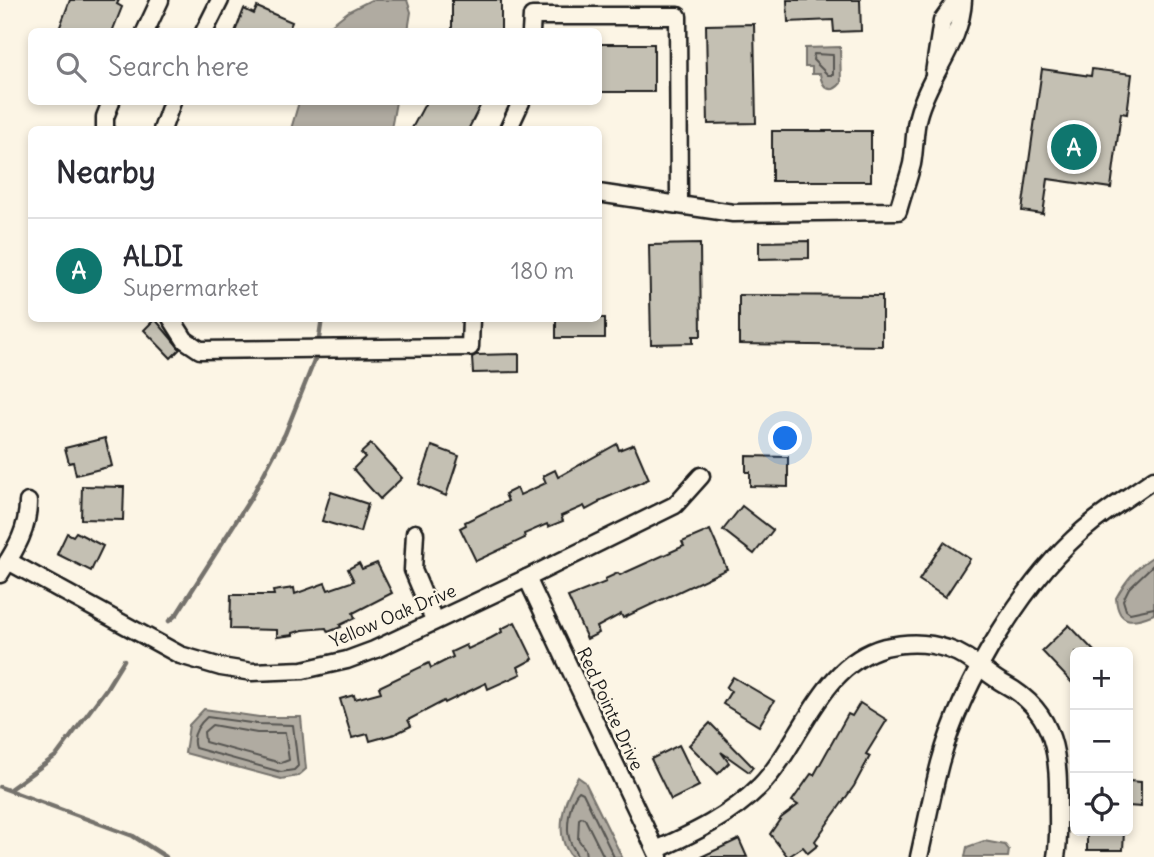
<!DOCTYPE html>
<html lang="en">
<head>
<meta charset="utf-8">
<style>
	:root { --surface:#fff; --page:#f7f7f7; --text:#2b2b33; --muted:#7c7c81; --line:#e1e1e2; --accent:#0f766e }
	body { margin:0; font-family:Delius,sans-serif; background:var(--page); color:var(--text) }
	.controls { position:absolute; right:21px; bottom:21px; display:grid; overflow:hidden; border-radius:10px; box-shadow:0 4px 10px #0003 }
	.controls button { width:63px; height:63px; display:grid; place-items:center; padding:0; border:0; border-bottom:2px solid var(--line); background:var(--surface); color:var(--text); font:35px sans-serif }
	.you { position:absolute; left:786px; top:439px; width:24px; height:24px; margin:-18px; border:5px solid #fff; border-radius:50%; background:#1a73e8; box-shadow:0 0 0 10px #1a73e833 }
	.badge { display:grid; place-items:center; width:46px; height:46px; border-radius:50%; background:var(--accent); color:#fff; font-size:23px; font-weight:700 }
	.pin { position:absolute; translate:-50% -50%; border:4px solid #fff; box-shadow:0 2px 7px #0006 }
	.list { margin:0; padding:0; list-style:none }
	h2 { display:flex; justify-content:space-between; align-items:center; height:91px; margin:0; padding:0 28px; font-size:30px }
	h2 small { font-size:23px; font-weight:400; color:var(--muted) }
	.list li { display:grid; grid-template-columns:46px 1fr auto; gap:21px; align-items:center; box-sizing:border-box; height:105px; padding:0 28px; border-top:2px solid var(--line) }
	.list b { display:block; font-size:26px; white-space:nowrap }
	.list p { margin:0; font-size:23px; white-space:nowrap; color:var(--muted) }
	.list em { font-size:23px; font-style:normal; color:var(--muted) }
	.icon { flex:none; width:38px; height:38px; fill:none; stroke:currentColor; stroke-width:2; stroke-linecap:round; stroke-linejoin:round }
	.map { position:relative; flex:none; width:1154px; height:857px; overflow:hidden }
	.search { position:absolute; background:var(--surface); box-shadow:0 4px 10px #0003; left:28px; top:28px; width:574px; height:77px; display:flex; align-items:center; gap:18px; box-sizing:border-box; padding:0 24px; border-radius:10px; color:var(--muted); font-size:26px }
	.panel { position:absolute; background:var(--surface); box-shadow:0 4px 10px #0003; left:28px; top:126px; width:574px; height:196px; border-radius:10px }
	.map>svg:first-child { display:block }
</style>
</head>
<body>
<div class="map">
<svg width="1154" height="857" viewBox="0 0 1154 857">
	<rect width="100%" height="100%" fill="#fcf5e5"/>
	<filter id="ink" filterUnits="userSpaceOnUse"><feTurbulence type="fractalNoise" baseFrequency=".0143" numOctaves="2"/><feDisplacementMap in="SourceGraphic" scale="14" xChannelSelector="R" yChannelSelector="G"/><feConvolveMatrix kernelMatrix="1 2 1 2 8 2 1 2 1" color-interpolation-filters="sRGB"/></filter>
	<g filter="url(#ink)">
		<g fill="#b0aba1" stroke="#75726c" stroke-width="2">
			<path d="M371,0H407L411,12L408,31H323L349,11Z"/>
			<path d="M840,47L841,83C831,95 822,88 820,74H812V67H805V48Z"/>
			<path d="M299,102H396L391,129H291Z"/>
			<path d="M1154,556V614C1134,622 1118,626 1116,598C1125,581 1137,566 1154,556Z"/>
			<path d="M204,709L259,717H301L306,769L298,776L281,779L185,753L189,725Z"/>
			<path d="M578,777L585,782L622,857H572C553,835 563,800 578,777Z"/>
			<path d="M984,841L1005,845L1009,850L1008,857H965L967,847Z"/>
		</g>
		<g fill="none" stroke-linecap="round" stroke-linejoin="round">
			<g stroke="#575551" stroke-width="2">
				<path d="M814,54L833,55V75H828L813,60Z"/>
				<path d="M1154,564L1129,588L1123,600L1126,610L1130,613L1154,608"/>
				<path d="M207,717L258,724L293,725L298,766L294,770L281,772L195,748C191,736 198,725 207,717Z"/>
				<path d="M212,725L257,733H285L289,760L281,763L205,742L204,732Z"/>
				<path d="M577,857C576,850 572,848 570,841C565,828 570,799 579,791L583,793L614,857"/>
				<path d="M586,857L585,849L578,839L579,819L582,817L585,819L604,857"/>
			</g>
			<g stroke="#75726c" stroke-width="4.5">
				<path d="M318,345L322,318"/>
				<path d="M169,621L177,614L252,496L285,434L317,354"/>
				<path d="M0,787L133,836L166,857"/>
				<path d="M10,789L57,755L106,689L124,660"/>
			</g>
		</g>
		<g fill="#c4c0b3" stroke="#1c1c1c" stroke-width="2">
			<path d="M70,0H119L117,4L122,7L112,32H58Z"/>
			<rect x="452" y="0" width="49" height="32"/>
			<path d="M787,0H860L861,31L834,32L833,20L788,22Z"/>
			<path d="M257,7L292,22L288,32H235L244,9L254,14Z"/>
			<path d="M754,24L756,123L708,124L706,25Z"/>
			<rect x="598" y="44" width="56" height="48"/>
			<path d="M1042,69L1091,76L1092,69L1132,74L1127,114L1121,113L1111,188L1048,179L1043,214L1022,211Z"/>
			<path d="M426,102H482L468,130H411Z"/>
			<rect x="772" y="131" width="99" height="50"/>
			<path d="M809,241V258L759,259V242Z"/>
			<path d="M700,244L701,336H693V343L651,344L649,245Z"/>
			<path d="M739,295L882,296V346L739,344Z"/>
			<rect x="556" y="318" width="49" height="20"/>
			<path d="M155,319L180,349L171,358L144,330Z"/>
			<path d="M519,354V372L473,373L472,357L476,355Z"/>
			<path d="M105,438L112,466L76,475L73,462L69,463L65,448Z"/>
			<path d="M371,444L402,478L380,499L353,469L365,457L361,453Z"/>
			<path d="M617,444L619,450L634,444L649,479L599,501V503L586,510L584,506L561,516L563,521L548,527L547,524L524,534L525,538L476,561L460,528L466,525L465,522L508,501L505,494L517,488L520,495L546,483L543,476L555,470L558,477Z"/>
			<path d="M432,446L459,456L446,496L419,484Z"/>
			<path d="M746,456L788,457V487L750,486V472H746Z"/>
			<path d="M82,486L124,487L123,520L81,519Z"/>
			<path d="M331,492L368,504L360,532L322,521Z"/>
			<path d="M742,506L773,530L754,554L723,530Z"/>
			<path d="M710,530L727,569L623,618L621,614L597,627L599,633L587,639L568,597L606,582L605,579L618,573L620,575L684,546L682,542Z"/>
			<path d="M76,532L103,546L91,571L57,554L67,533L73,536Z"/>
			<path d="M944,542L970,559L945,597L919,580Z"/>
			<path d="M359,563L362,569L377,563L392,593L353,613L355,618L340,625L341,627L328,632L326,628L303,630L293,633V635L277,637V630L230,629L231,595H274L273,591L294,588L295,594L325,583L328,590L354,581L348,569Z"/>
			<path d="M515,622L533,659L518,667L521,674L488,689L486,683L445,703L444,701L408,720L411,726L395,734L370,741L368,734L352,738L340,699L354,695L355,699L381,692L379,687L429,663L431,668L453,657L451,652L466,645L468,649L491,638L502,632L501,629Z"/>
			<path d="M1069,625L1095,652H1075V686L1042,651Z"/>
			<path d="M733,677L774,701L759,726L723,704L731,691L726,688Z"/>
			<path d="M860,703L887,720L866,754L870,756L854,786L815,841L818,845L808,853L803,847L788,857L770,834L781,818L798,805L792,801L811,774L814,775L848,714L852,716Z"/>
			<path d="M710,723L753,767L749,772L721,752L729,763L718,774L689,745Z"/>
			<path d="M679,745L699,786L671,800L651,759Z"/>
			<path d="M1128,781L1141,782V807L1128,806Z"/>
			<path d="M1087,831H1124L1123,850H1087Z"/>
			<path d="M739,839L747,857H701Z"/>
		</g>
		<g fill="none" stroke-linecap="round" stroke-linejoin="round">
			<defs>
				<g id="minor">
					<path d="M145,32L160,0"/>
					<path d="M204,32L220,0"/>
					<path d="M531,32L532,16H678L679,203"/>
					<path d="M934,73L942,21L957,0"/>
					<path d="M105,130V117L111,102"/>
					<path d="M162,130L172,102"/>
					<path d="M508,130L521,102"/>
					<path d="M598,193L733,213L898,211C902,196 908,180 912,164C915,148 914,131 918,116C929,74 961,44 963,0"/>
					<path d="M171,318L185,340L200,350L470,347L471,318"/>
					<path d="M415,533L413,570L434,620"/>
					<path d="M8,561L180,655L221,667L252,672L303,670L347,660L374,650L527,578L675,505L701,476"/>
					<path d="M0,574C15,550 28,531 28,502"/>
					<path d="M527,578L659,857"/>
					<path d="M656,850C694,833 730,816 760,786C803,742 819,665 885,647C906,642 928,642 948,649C971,656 985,674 1006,685C1057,713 1059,758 1058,809C1058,825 1059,841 1056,857"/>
					<path d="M919,857C926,826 932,794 940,763C962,682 1027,574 1093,522C1112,507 1134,493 1154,479"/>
				</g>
			</defs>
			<use href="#minor" stroke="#1c1c1c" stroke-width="21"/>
			<use href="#minor" stroke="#fcf5e5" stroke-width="16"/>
		</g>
	</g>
	<g text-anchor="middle" stroke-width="5" stroke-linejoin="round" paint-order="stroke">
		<g font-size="18" fill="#1c1c1c" stroke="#fcf5e5">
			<text transform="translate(393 616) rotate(-23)" y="6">Yellow Oak Drive</text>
			<text transform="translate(610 709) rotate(65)" y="6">Red Pointe Drive</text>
		</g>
	</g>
</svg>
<div class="controls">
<button>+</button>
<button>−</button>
<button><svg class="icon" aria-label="locate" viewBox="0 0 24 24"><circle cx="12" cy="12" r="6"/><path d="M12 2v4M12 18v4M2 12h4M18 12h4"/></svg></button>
</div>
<div class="you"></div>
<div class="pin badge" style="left:1074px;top:147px">A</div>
<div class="search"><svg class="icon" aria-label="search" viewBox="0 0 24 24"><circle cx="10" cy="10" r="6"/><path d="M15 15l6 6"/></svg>Search here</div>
<section class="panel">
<h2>Nearby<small></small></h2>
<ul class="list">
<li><span class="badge">A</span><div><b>ALDI</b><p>Supermarket</p></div><em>180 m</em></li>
</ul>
</section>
</div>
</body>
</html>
